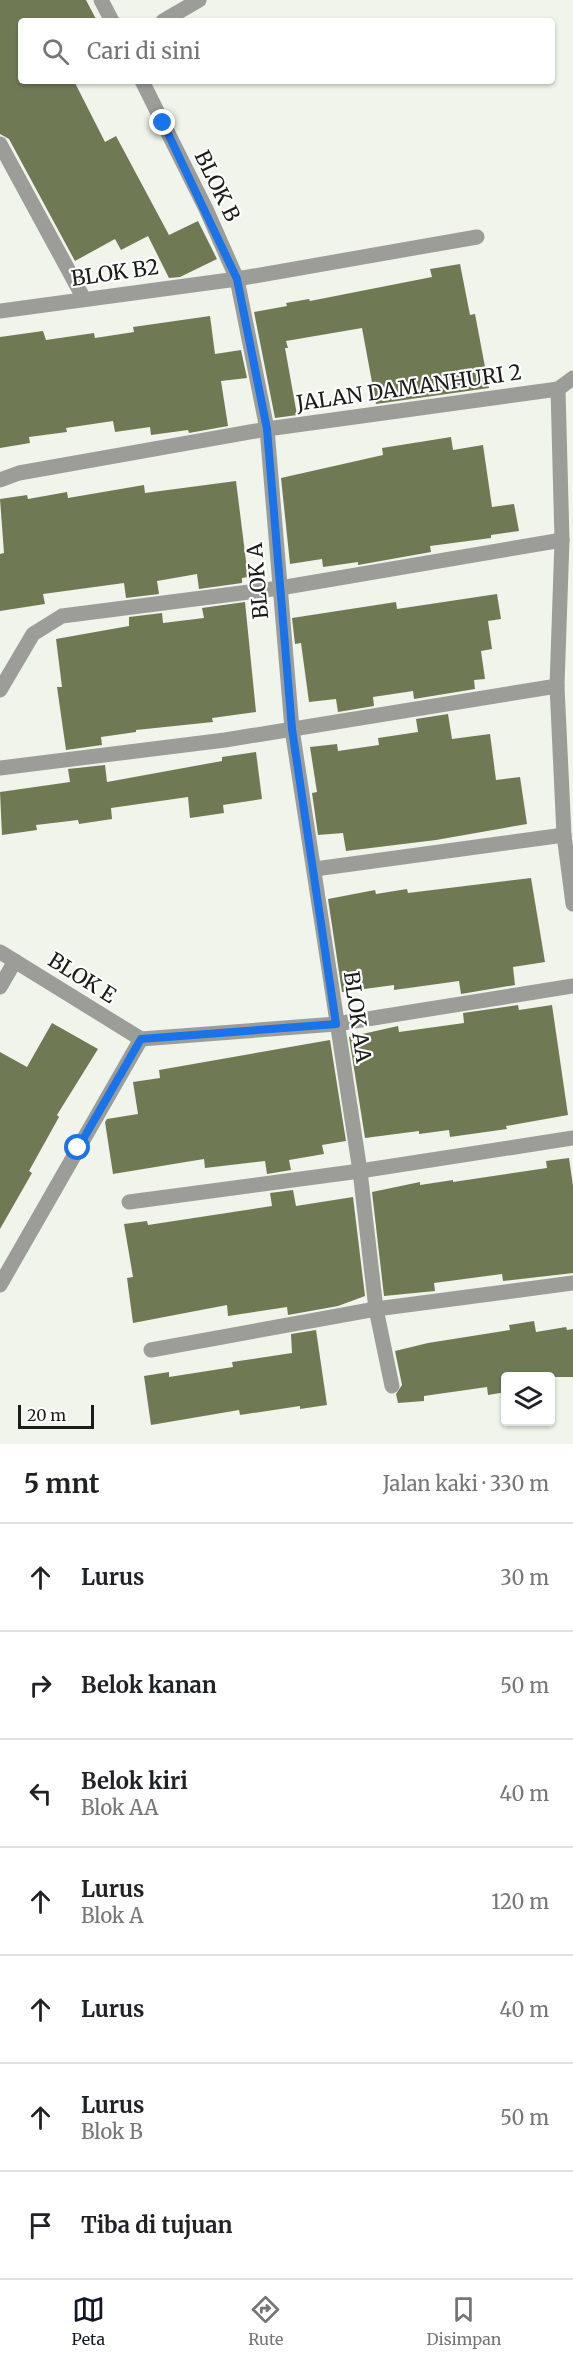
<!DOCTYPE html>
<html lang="id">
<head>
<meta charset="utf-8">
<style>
	:root { --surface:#fff; --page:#f6f6f6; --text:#202124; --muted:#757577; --line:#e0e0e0; --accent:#111827 }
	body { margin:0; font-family:Merriweather,serif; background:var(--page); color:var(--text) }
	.controls { position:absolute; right:18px; bottom:18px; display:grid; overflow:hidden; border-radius:6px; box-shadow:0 2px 4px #0004 }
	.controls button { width:54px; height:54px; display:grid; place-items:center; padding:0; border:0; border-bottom:2px solid var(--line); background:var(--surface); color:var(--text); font:30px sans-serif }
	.scale { position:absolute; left:18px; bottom:15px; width:76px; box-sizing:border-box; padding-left:6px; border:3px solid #1b1c18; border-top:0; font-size:16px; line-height:21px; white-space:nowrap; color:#1b1c18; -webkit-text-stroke:4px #fff; paint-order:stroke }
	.stop { position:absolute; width:18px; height:18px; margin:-14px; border:4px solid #1a73e8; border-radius:50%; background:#fff }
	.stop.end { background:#1a73e8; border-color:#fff; box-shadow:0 2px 6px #0008 }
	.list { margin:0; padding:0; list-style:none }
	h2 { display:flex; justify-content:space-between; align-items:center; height:78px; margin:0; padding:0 24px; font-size:26px }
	h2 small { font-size:20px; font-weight:400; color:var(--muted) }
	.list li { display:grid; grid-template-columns:39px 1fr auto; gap:18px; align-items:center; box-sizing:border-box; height:108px; padding:0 24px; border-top:2px solid var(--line) }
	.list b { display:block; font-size:22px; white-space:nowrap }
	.list p { margin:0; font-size:20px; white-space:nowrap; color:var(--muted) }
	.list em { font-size:20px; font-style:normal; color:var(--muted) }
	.icon { flex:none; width:33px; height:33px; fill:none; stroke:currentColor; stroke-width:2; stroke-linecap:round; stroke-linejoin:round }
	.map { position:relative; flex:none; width:573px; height:1444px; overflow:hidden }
	.search { position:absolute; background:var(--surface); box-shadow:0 2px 4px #0004; left:18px; right:18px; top:18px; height:66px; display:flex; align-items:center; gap:15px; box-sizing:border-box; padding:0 21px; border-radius:6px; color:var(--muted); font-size:22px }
	.sheet { height:834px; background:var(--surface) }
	nav { display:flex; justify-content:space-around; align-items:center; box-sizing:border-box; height:84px; border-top:2px solid var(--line); background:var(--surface); font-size:16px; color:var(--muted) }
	nav a { display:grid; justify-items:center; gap:3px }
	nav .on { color:var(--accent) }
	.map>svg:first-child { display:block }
</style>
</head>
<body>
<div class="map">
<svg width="573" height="1444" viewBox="0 0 573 1444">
	<rect width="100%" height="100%" fill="#f1f4ea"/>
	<g fill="#6f7a55">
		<path d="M0,0H86L97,21H21V81H74L105,142L116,136L169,235L198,221L217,259L180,277L169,278L148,236L121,250L115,239L75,261L9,139L0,134Z"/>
		<path d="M460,264L470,315L475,314L489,388L376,404L362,328L286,341L288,348H285L297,415L275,418L254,312L287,306L286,303L309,299L310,301L432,277L430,269Z"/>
		<path d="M210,316L215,354L241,350L247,378L221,381L228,426L189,433L188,430L151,435L150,427L115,432L113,421L66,428L67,432L29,437L30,443L0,448V337L43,331L46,340L94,333L95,338L134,332L133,327Z"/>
		<path d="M451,437L453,450L483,445L492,507L514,504L519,531L491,535V538L430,546L431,552L358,565V562L323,567L322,559L290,564L281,478L383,455L382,448Z"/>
		<path d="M236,481L248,577L242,578V583L199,589L197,574L157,581L159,594L126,598L124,583L43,594L45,604L0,611V554L4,553L0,499L27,495L28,499L67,492L68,498L144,485L145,493Z"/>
		<path d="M497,594L501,619L488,621L492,649L481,651L485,679L474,680L475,689L414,699L413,691L373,697L374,706L338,712L336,699L309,702L301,643L295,644L292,618L396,602L397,609Z"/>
		<path d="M245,602L256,712L212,718L213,722L136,730V732L101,737L102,745L66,750L57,687H62L56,639L129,626V617L162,613L163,623L204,618L202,608Z"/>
		<path d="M448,714L452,739L490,734L496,780L520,777L527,824L436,840L346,851L343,833L318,835L312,793L317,792L310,747L337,744L338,751L379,745L378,738L418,732L416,719Z"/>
		<path d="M256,752L262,799L223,805L224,813L190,818L188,797L111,808L112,819L79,824L78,820L36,825L37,830L2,835L0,792L70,782L68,769L105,765L107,782L222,761V757Z"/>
		<path d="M531,878L545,962L513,967L515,985L461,994L459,981L394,990V985L342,992L328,899L375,890L376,894L407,889L408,893Z"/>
		<path d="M518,1005L519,1010L552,1005L568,1115L506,1126L507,1129L450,1137L449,1130L419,1134V1131L365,1138L349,1037L398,1026L399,1032L464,1023L463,1013Z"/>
		<path d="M52,1023L98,1049L57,1115L59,1117L29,1171L32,1173L0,1229V1052L27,1067Z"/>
		<path d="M330,1040L346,1141L322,1145L324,1154L289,1160L291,1170L267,1174L265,1161L205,1168L204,1159L113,1174L105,1122L107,1119L138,1114L133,1082L160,1078L159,1070Z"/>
		<path d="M569,1158L573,1186V1273L503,1281L502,1274L434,1283L435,1291L384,1296L372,1192L420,1182V1185L453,1180V1182L547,1168L546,1161Z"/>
		<path d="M293,1190L296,1206L353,1197L365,1296L338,1306L288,1315L287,1307L228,1316L227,1305L133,1323L127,1278L133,1277L124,1224L147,1221L148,1225L272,1206L270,1193Z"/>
		<path d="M534,1321L536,1332L566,1327L567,1330L573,1329V1377H506V1392L488,1395L487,1387L424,1396V1401L398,1403L396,1394L402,1385L395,1351L428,1343L510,1330L509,1325Z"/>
		<path d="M316,1330L327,1405L300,1409V1406L240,1415L239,1410L151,1425L144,1376L169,1372V1377L233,1367L232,1362L292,1353L291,1334Z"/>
	</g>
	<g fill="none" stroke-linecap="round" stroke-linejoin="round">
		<g stroke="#9c9d99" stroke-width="15">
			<path d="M101,0L112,21"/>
			<path d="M163,21L199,0"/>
			<path d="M142,81L206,209L237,279L267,429L292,729L360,1171L376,1309L392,1386"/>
			<path d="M0,144L83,297"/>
			<path d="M0,311L237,279L477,237"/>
			<path d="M558,389L562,540L557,686L564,835L573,904"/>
			<path d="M0,480L19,473L267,429L558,389L573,378"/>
			<path d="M0,690L33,634L62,616L280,588L562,540"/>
			<path d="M0,768L225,740L557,686"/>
			<path d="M315,869L564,835"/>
			<path d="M0,952L141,1039"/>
			<path d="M0,987L15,961"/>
			<path d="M141,1039L336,1024L573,986"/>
			<path d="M129,1202L360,1171L573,1138"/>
			<path d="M0,1285L141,1039"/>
			<path d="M151,1350L376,1309L573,1283"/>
		</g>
	</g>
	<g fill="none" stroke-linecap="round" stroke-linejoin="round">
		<path stroke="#1a73e8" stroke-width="8" d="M78,1148L141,1039L336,1024L292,729L267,429L237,279L163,123"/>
	</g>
	<g text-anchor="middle" stroke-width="4.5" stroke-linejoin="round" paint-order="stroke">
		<g font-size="21" fill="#1b1c18" stroke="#fff">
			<text transform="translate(217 186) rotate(64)" y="7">BLOK B</text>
			<text transform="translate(115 273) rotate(-8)" y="7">BLOK B2</text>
			<text transform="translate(409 388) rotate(-8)" y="7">JALAN DAMANHURI 2</text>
			<text transform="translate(258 581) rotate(-95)" y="7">BLOK A</text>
			<text transform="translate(82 978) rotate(32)" y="7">BLOK E</text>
			<text transform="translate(357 1017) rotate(82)" y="7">BLOK AA</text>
		</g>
	</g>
</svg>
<div class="controls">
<button><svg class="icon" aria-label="layers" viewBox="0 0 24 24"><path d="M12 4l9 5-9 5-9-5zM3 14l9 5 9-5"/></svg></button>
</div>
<div class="scale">20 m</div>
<div class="stop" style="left:78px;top:1148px"></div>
<div class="stop end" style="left:163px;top:123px"></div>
<div class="search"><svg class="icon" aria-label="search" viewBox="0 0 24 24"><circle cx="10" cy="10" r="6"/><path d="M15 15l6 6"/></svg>Cari di sini</div>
</div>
<section class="sheet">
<h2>5 mnt<small>Jalan kaki · 330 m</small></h2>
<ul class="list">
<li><svg class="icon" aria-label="ahead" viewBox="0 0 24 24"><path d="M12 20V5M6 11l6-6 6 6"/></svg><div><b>Lurus</b></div><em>30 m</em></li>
<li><svg class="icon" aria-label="right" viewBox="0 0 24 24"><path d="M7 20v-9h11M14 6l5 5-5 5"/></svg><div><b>Belok kanan</b></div><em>50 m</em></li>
<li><svg class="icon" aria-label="left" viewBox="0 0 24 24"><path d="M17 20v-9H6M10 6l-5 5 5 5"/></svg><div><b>Belok kiri</b><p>Blok AA</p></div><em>40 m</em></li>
<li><svg class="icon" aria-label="ahead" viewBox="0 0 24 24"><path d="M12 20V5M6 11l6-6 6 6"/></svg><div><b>Lurus</b><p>Blok A</p></div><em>120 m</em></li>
<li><svg class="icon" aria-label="ahead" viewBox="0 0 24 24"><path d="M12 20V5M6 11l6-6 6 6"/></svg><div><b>Lurus</b></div><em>40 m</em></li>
<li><svg class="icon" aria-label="ahead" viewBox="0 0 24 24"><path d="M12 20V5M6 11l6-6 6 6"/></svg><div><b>Lurus</b><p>Blok B</p></div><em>50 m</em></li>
<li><svg class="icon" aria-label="arrive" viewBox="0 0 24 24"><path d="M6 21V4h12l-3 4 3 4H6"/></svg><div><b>Tiba di tujuan</b></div></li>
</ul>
</section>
<nav>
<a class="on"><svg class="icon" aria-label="map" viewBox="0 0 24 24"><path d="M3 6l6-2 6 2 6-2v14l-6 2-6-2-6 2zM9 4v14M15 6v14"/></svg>Peta</a>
<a><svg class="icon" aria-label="directions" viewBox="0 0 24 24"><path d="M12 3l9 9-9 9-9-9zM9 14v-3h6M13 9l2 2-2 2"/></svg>Rute</a>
<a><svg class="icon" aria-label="saved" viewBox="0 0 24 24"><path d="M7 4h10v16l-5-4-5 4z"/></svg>Disimpan</a>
</nav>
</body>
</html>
